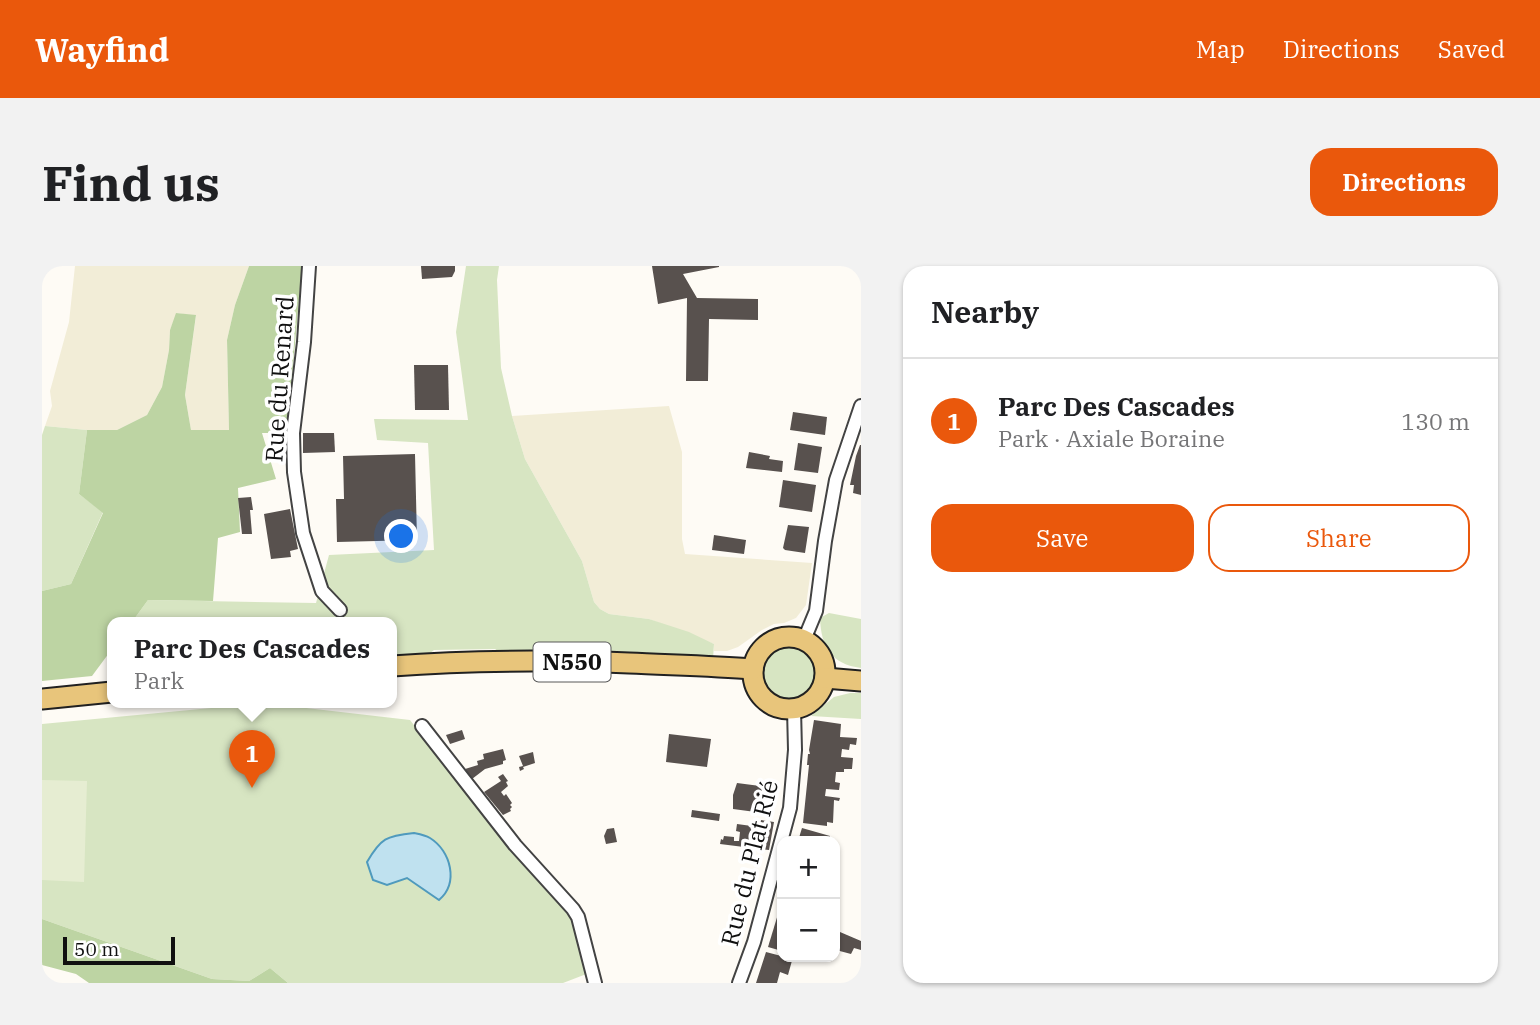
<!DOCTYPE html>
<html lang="en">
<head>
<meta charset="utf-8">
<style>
	:root { --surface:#fff; --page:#f2f2f2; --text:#202124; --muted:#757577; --line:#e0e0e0; --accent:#ea580c }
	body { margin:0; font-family:"IBM Plex Serif",serif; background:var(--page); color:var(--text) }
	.controls { position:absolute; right:21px; bottom:21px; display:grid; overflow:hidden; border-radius:14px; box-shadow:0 2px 5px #0004 }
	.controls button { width:63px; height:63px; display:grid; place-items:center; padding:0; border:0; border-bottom:2px solid var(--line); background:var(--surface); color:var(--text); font:35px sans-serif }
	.scale { position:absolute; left:21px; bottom:18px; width:112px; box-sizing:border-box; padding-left:7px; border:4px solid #101010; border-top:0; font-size:19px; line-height:24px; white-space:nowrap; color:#101010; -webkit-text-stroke:5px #fff; paint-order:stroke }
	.you { position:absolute; left:360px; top:271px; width:24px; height:24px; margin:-18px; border:5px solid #fff; border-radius:50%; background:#1a73e8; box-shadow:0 0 0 10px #1a73e833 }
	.badge { display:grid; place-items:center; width:46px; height:46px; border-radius:50%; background:var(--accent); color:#fff; font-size:23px; font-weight:700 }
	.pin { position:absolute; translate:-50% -58px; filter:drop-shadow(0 2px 4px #0008) }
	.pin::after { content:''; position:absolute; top:37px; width:24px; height:21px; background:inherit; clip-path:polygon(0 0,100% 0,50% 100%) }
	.popup { position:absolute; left:65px; top:351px; width:290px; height:91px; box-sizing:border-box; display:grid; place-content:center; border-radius:14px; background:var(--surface); filter:drop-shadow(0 2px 5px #0005); font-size:23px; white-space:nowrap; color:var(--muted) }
	.popup b { font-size:26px; color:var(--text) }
	.popup::after { content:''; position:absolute; left:50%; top:100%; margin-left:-14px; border:14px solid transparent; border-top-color:var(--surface) }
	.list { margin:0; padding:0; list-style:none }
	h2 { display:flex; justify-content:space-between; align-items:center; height:91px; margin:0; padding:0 28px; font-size:30px }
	h2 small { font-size:23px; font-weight:400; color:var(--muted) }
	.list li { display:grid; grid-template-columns:46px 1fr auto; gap:21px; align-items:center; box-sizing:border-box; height:126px; padding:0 28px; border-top:2px solid var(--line) }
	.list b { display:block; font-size:26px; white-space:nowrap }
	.list p { margin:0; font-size:23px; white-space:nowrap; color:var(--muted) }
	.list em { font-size:23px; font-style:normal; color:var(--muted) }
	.actions { display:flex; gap:14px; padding:21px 28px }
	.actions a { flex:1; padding:16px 0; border:2px solid var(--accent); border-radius:21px; text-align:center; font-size:24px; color:var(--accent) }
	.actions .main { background:var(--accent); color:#fff }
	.map { position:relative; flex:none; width:819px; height:717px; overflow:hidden; border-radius:21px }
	header { display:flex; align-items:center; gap:42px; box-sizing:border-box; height:98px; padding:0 35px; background:var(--accent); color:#fff }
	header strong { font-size:33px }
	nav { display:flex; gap:38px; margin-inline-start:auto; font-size:24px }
	.intro { display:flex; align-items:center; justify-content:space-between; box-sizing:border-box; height:168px; padding:0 42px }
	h1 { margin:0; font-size:49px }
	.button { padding:18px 32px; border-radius:21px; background:var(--accent); color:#fff; font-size:24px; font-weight:700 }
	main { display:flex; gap:42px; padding:0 42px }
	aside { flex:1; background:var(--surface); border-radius:21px; box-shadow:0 2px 5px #0004 }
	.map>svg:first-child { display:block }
</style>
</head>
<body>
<header>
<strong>Wayfind</strong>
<nav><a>Map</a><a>Directions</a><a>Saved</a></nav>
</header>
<div class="intro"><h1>Find us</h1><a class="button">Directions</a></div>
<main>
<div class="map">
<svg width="819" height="717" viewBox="0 0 819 717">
	<rect width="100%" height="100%" fill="#fefbf5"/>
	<g fill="#f2edd7">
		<path d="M33,0H207L193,39L185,74L187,164H149L143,129L154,50L135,47L128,64L127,84L120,121L105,149L75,164H45L3,160L10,140L8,125L27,56Z"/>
		<path d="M627,140L640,186V273L643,288L770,297L764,339L754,352L742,357L732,358L720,364L696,381L685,385H672V378L607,353L567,348L558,343L552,336L540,295L483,193L470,150Z"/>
	</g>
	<g fill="#d7e5c2">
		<path d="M424,0H457L455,14L459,102L470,150L483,193L540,295L552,336L558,343L567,348L607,353L647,366L672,378L671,393L460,388L453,383L392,384L383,391L350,392V356H90L106,334L274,337L287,289L392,284L386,177L335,174L332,153L426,154L414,66Z"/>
		<path d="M3,160L45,164L37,228L61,246L29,318L0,325V169Z"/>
		<path d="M787,347L819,353V402C789,398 779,381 778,352Z"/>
		<circle cx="747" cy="407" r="27"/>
		<path d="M808,427H819V453L769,450L792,431Z"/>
		<path d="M221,437L368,454L469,585L532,651L547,707L521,717H246L228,702L207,715L170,713L0,653V458Z"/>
	</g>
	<g fill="#bdd4a3">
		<path d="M207,0H260L245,167H220L234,213L196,222L198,266L176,272L171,335L106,334L90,356H70V383L50,410L0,415V325L29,318L61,247L37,228L45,164H75L105,149L120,121L127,84L128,64L134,47L154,49L143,129L149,164H187L185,74L193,39Z"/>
		<path d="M0,653L170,713L207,715L228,702L246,717H47L34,708L0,699Z"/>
	</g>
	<path fill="#e6edd2" d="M0,514L45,515L42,616L0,614Z"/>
	<path fill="#bfe1ef" stroke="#4f9abd" stroke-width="2" d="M372,567C377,568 383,569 388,572C409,585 417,617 397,634L365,612L345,619L331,614L325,596C339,572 344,570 372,567Z"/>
	<g fill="#58514e">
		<path d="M379,0H413V5L410,11L380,13Z"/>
		<path d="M610,0H677V1L641,8L655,32L716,33V54L667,53L666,115H644L645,32L616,38Z"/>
		<path d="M372,99H406L407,144H373Z"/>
		<path d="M751,146L785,151L783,169L748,164Z"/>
		<path d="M261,167H292L293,186L261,187Z"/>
		<path d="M756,177L780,181L776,207L752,204Z"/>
		<path d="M818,179H819V229L811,227L812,219H808L814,190Z"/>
		<path d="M707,186L728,190L727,193L741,195L740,206L704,202Z"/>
		<path d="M373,188L375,274L295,276L294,233H302L301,190Z"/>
		<path d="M741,214L774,219L770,246L737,241Z"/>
		<path d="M209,231L211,244H208L210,268H200L196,232Z"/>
		<path d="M248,243L256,283L248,285L249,291L229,293L222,248Z"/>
		<path d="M746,259L767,261L763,287L743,284L741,282Z"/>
		<path d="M672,269L704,274L702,288L670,284Z"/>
		<path d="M772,454L799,458L798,471L815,472L814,479L808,478L807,484L800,483L799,491L811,492L810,503H802V506H794L793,516L798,517L797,524L784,523L783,530L798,532L797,535L792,534L791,557L785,556V560L761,557L767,499H765L766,488H768L767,484Z"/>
		<path d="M420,464L423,473L408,478L404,469Z"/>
		<path d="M627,468L669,473L665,501L624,496Z"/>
		<path d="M461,483L464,494L461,495V498L443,503L430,513L423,503L436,499L435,495L442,493L441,488Z"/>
		<path d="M491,486L493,497L481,501L482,503L478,505L477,501L481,500L477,490Z"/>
		<path d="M461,508L466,515L464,516L466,520L459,526L462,530L464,528L470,537L468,539L470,541L468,543L469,545L461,549L442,526L459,515L456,511Z"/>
		<path d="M695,517L726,521L721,547L691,543V529Z"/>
		<path d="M650,544L678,548L677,555L649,551Z"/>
		<path d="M719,554L732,556L727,584L678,578L679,573L681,574L682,570L692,571V575H697L698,566L694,565L695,558L717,561Z"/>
		<path d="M572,562L575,576L564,578L562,570L565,563Z"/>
		<path d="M760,562L788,570L786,575H756Z"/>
		<path d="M740,635V685L726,681Z"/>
		<path d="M798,666L819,675V684L812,682L809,688L794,684L795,679H793V669L797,670Z"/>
		<path d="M724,686L743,691H751L746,709L738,706L735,717H714Z"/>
	</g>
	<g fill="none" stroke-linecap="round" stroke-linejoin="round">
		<defs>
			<g id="minor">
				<path d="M267,0L262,76L251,167L252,206L261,267L280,325L298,344"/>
				<path d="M762,374L774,345L783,275L794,214L819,140"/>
				<path d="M380,460L473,579L531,643L536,651L553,717"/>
				<path d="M697,717L712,676L748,542L753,484L752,443"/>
			</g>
			<g id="primary">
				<circle cx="747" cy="407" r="36"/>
				<path d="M350,400C429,394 508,394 587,397C628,399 670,400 711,403"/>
				<path d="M783,412L819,415"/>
				<path d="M0,433L70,426"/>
			</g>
		</defs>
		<use href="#minor" stroke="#434343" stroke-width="16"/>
		<use href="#primary" stroke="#212121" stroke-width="23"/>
		<use href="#minor" stroke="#fff" stroke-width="12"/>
		<use href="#primary" stroke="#e8c57b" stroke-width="19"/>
	</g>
	<g text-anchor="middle" stroke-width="7" stroke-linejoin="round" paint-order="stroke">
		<rect fill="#fff" stroke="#585858" stroke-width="2" x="491.5" y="376.5" width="77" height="39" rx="5"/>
		<g font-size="23" font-weight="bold" fill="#101010">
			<text x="530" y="404">N550</text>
		</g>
		<g font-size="24" fill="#101010" stroke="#fff">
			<text transform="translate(238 113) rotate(-86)" y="8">Rue du Renard</text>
			<text transform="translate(708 597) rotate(-76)" y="8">Rue du Plat Rié</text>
		</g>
	</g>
</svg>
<div class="controls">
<button>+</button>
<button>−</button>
</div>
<div class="scale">50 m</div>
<div class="you"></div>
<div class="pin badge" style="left:210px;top:522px">1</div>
<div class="popup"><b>Parc Des Cascades</b>Park</div>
</div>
<aside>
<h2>Nearby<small></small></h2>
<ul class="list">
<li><span class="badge">1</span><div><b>Parc Des Cascades</b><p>Park · Axiale Boraine</p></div><em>130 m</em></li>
</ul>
<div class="actions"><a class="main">Save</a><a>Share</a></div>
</aside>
</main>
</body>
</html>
